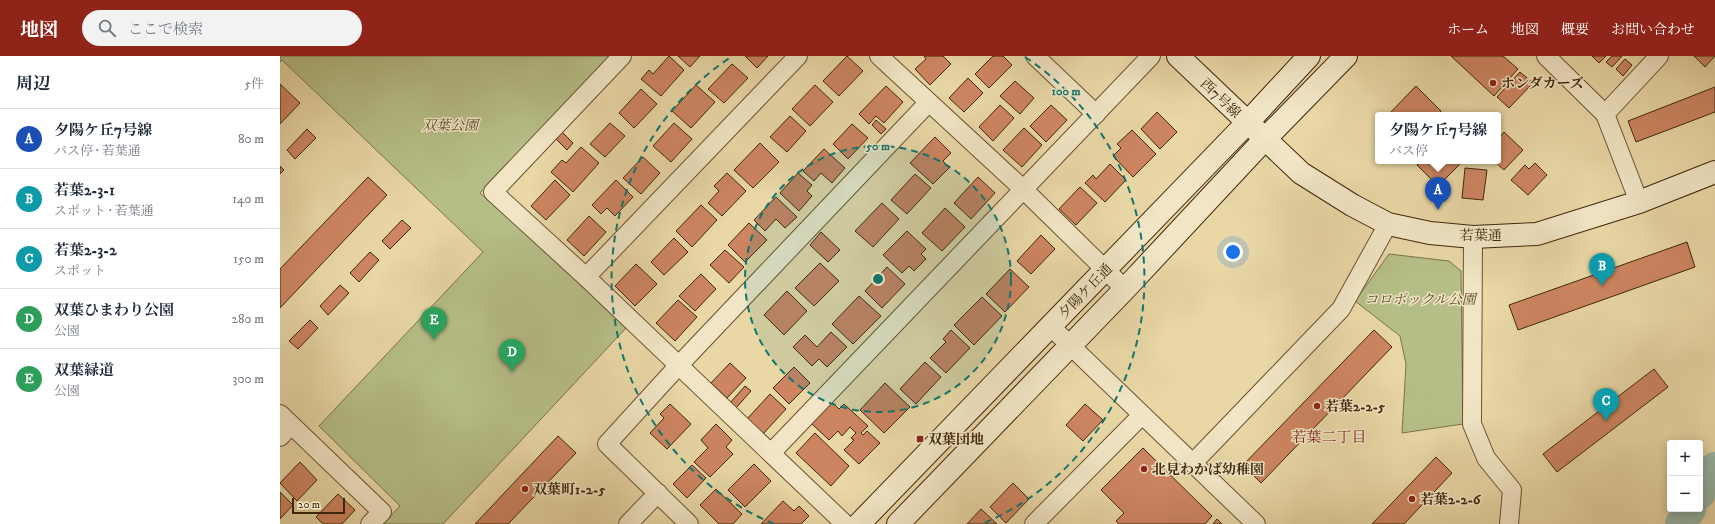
<!DOCTYPE html>
<html lang="ja">
<head>
<meta charset="utf-8">
<style>
	:root { --surface:#fff; --page:#f2f2f3; --text:#1f2937; --muted:#747a83; --line:#e0e1e3; --accent:#8f2418 }
	body { margin:0; font-family:"IM FELL DW Pica","Noto Serif JP",serif; background:var(--page); color:var(--text) }
	.controls { position:absolute; right:12px; bottom:12px; display:grid; overflow:hidden; border-radius:4px; box-shadow:0 2px 10px #0003 }
	.controls button { width:36px; height:36px; display:grid; place-items:center; padding:0; border:0; border-bottom:1px solid var(--line); background:var(--surface); color:var(--text); font:20px sans-serif }
	.scale { position:absolute; left:12px; bottom:10px; width:53px; box-sizing:border-box; padding-left:4px; border:2px solid #40260b; border-top:0; font-size:11px; line-height:14px; white-space:nowrap; color:#40260b; -webkit-text-stroke:3px #f1e5c5; paint-order:stroke }
	.you { position:absolute; left:953px; top:196px; width:14px; height:14px; margin:-10px; border:3px solid #fff; border-radius:50%; background:#1a73e8; box-shadow:0 0 0 6px #1a73e833 }
	.badge { display:grid; place-items:center; width:26px; height:26px; border-radius:50%; background:var(--accent); color:#fff; font-size:13px; font-weight:700 }
	.pin { position:absolute; translate:-50% -33px; filter:drop-shadow(0 1px 2px #0008) }
	.pin::after { content:''; position:absolute; top:21px; width:14px; height:12px; background:inherit; clip-path:polygon(0 0,100% 0,50% 100%) }
	.popup { position:absolute; left:1095px; top:56px; width:126px; height:52px; box-sizing:border-box; display:grid; place-content:center; border-radius:4px; background:var(--surface); filter:drop-shadow(0 1px 3px #0005); font-size:13px; white-space:nowrap; color:var(--muted) }
	.popup b { font-size:15px; color:var(--text) }
	.popup::after { content:''; position:absolute; left:50%; top:100%; margin-left:-8px; border:8px solid transparent; border-top-color:var(--surface) }
	.list { margin:0; padding:0; list-style:none }
	h2 { display:flex; justify-content:space-between; align-items:center; height:52px; margin:0; padding:0 16px; font-size:17px }
	h2 small { font-size:13px; font-weight:400; color:var(--muted) }
	.list li { display:grid; grid-template-columns:26px 1fr auto; gap:12px; align-items:center; box-sizing:border-box; height:60px; padding:0 16px; border-top:1px solid var(--line) }
	.list b { display:block; font-size:15px; white-space:nowrap }
	.list p { margin:0; font-size:13px; white-space:nowrap; color:var(--muted) }
	.list em { font-size:13px; font-style:normal; color:var(--muted) }
	.icon { flex:none; width:22px; height:22px; fill:none; stroke:currentColor; stroke-width:2; stroke-linecap:round; stroke-linejoin:round }
	.map { position:relative; flex:none; width:1435px; height:468px; overflow:hidden }
	header { display:flex; align-items:center; gap:24px; box-sizing:border-box; height:56px; padding:0 20px; background:var(--accent); color:#fff }
	header strong { font-size:19px }
	nav { display:flex; gap:22px; margin-inline-start:auto; font-size:14px }
	.search { width:280px; height:36px; background:var(--page); display:flex; align-items:center; gap:10px; box-sizing:border-box; padding:0 14px; border-radius:22px; color:var(--muted); font-size:15px }
	main { display:flex }
	aside { flex:1; background:var(--surface) }
	.map>svg:first-child { display:block }
</style>
</head>
<body>
<header>
<strong>地図</strong>
<div class="search"><svg class="icon" aria-label="search" viewBox="0 0 24 24"><circle cx="10" cy="10" r="6"/><path d="M15 15l6 6"/></svg>ここで検索</div>
<nav><a>ホーム</a><a>地図</a><a>概要</a><a>お問い合わせ</a></nav>
</header>
<main>
<aside>
<h2>周辺<small>5件</small></h2>
<ul class="list">
<li><span class="badge" style="background:#1a4fb4">A</span><div><b>夕陽ケ丘7号線</b><p>バス停 · 若葉通</p></div><em>80 m</em></li>
<li><span class="badge" style="background:#0f9aa8">B</span><div><b>若葉2-3-1</b><p>スポット · 若葉通</p></div><em>140 m</em></li>
<li><span class="badge" style="background:#0f9aa8">C</span><div><b>若葉2-3-2</b><p>スポット</p></div><em>150 m</em></li>
<li><span class="badge" style="background:#2e9e5b">D</span><div><b>双葉ひまわり公園</b><p>公園</p></div><em>280 m</em></li>
<li><span class="badge" style="background:#2e9e5b">E</span><div><b>双葉緑道</b><p>公園</p></div><em>300 m</em></li>
</ul>
</aside>
<div class="map">
<svg width="1435" height="468" viewBox="0 0 1435 468">
	<rect width="100%" height="100%" fill="#e9d7a6"/>
	<filter id="stains"><feTurbulence type="fractalNoise" baseFrequency=".005" numOctaves="4"/><feColorMatrix values="0 0 0 0 .2 0 0 0 0 .09 0 0 0 0 .02 0 0 0 .5 -.17"/></filter>
	<radialGradient id="worn" r=".72"><stop offset=".6" stop-color="#630" stop-opacity="0"/><stop offset="1" stop-color="#630" stop-opacity=".3"/></radialGradient>
	<g fill="#b6be87" stroke="#7b7249">
		<path d="M0,0H330L200,137L268,198L346,272L163,468H103L120,450L39,370L203,196L2,4L0,6Z"/>
		<path d="M1109,198L1169,205L1181,215L1183,368L1122,377L1126,308L1120,280L1075,245Z"/>
	</g>
	<g fill="none" stroke-linecap="round" stroke-linejoin="round">
		<g stroke="#97b9ab" stroke-width="32">
			<path d="M1420,437L1435,412"/>
			<path d="M1401,468L1410,453"/>
		</g>
	</g>
	<g fill="#cd8561" stroke="#40260b">
		<path d="M389,0L404,14L381,40L361,23L369,14L373,18Z"/>
		<path d="M398,0H420L410,11Z"/>
		<path d="M465,0H488L477,12Z"/>
		<path d="M567,0L583,15L559,40L543,25Z"/>
		<path d="M644,0H663L671,8L650,29L635,13L646,3Z"/>
		<path d="M713,0H723L732,9L709,32L695,18Z"/>
		<path d="M1171,0H1223L1238,13L1214,40Z"/>
		<path d="M1312,0H1326L1319,7Z"/>
		<path d="M1332,0H1342L1332,11L1326,6Z"/>
		<path d="M1414,0H1435L1425,11Z"/>
		<path d="M1345,3L1352,9L1343,20L1336,13Z"/>
		<path d="M452,8L468,22L444,47L428,33Z"/>
		<path d="M1240,16L1253,27L1229,52L1217,41Z"/>
		<path d="M688,22L703,37L684,56L669,42Z"/>
		<path d="M735,25L754,42L740,58L720,40Z"/>
		<path d="M0,28L20,47L0,68Z"/>
		<path d="M416,29L435,46L411,72L392,55Z"/>
		<path d="M535,29L553,46L530,70L512,53Z"/>
		<path d="M606,30L623,46L604,67L596,60L589,68L579,58Z"/>
		<path d="M1136,30L1161,55L1158,59H1108Z"/>
		<path d="M1435,31V56L1356,86L1348,65Z"/>
		<path d="M361,33L377,48L354,72L339,57Z"/>
		<path d="M720,49L734,62L713,85L699,71Z"/>
		<path d="M771,49L787,64L766,86L750,70Z"/>
		<path d="M877,56L897,76L880,93L861,73Z"/>
		<path d="M510,60L526,75L507,96L490,81Z"/>
		<path d="M596,64L606,73L601,78L592,69Z"/>
		<path d="M330,67L345,80L325,101L310,88Z"/>
		<path d="M394,67L412,83L391,106L373,90Z"/>
		<path d="M572,68L588,82L568,103L553,88Z"/>
		<path d="M744,72L762,89L742,111L723,94Z"/>
		<path d="M27,73L36,82L15,103L7,94Z"/>
		<path d="M280,74L293,87L287,94L274,81Z"/>
		<path d="M852,74L876,98L853,121L833,100L841,92L837,88Z"/>
		<path d="M1224,76L1243,94L1224,114L1214,105H1218V83Z"/>
		<path d="M655,81L671,97L663,105L669,112L653,128L630,107Z"/>
		<path d="M480,87L499,106L473,132L454,114Z"/>
		<path d="M301,91L319,107L293,136L271,116L282,104L286,107Z"/>
		<path d="M544,93L565,112L552,127L541,117L534,125L523,115Z"/>
		<path d="M363,101L380,117L361,138L343,122Z"/>
		<path d="M1140,105H1183L1158,130L1137,109Z"/>
		<path d="M1255,107L1267,119L1248,139L1231,124L1245,109L1249,113Z"/>
		<path d="M830,108L846,124L825,146L805,127L813,119L816,123Z"/>
		<path d="M0,110L4,114L0,118Z"/>
		<path d="M1185,112L1207,114L1203,144L1182,142Z"/>
		<path d="M447,117L466,135L442,160L428,147L439,135L434,130Z"/>
		<path d="M518,117L532,129L527,135L532,140L519,155L500,137Z"/>
		<path d="M635,118L651,132L627,158L611,144Z"/>
		<path d="M88,121L107,139L0,252V213Z"/>
		<path d="M698,121L715,137L691,163L674,147Z"/>
		<path d="M275,124L290,139L266,164L251,150Z"/>
		<path d="M336,124L353,141L335,160L327,152L321,158L312,149Z"/>
		<path d="M800,131L817,147L796,169L779,153Z"/>
		<path d="M496,141L517,161L505,172L496,163L485,175L474,164Z"/>
		<path d="M602,147L619,163L593,191L575,175Z"/>
		<path d="M421,149L437,164L412,191L396,175Z"/>
		<path d="M665,152L685,171L662,195L642,177Z"/>
		<path d="M309,160L326,176L304,200L287,184Z"/>
		<path d="M122,164L131,172L110,193L102,185Z"/>
		<path d="M469,167L487,184L465,206L448,189Z"/>
		<path d="M627,175L646,193L641,198L646,203L634,215L629,210L622,217L603,199Z"/>
		<path d="M541,176L560,194L548,206L530,189Z"/>
		<path d="M761,179L775,193L751,218L737,205Z"/>
		<path d="M394,182L408,196L384,219L371,206Z"/>
		<path d="M1407,186L1415,211L1238,274L1229,249Z"/>
		<path d="M445,194L464,211L449,227L430,209Z"/>
		<path d="M90,196L99,204L79,226L70,217Z"/>
		<path d="M540,207L559,225L534,250L515,232Z"/>
		<path d="M356,208L377,228L355,250L335,230Z"/>
		<path d="M607,211L625,228L602,252L585,235Z"/>
		<path d="M730,213L749,231L725,256L706,238Z"/>
		<path d="M421,218L436,233L415,255L399,240Z"/>
		<path d="M60,229L69,237L48,259L40,250Z"/>
		<path d="M507,235L527,255L504,279L484,259Z"/>
		<path d="M579,240L601,260L573,288L552,268Z"/>
		<path d="M702,241L722,260L694,289L674,269Z"/>
		<path d="M398,244L417,261L395,285L376,267Z"/>
		<path d="M30,264L38,272L18,293L9,285Z"/>
		<path d="M671,274L690,292L666,317L650,302L666,286L663,283Z"/>
		<path d="M1094,274L1112,291L981,427L963,409Z"/>
		<path d="M551,276L567,291L547,311L539,303L532,310L513,291L525,279L537,291Z"/>
		<path d="M645,306L661,321L636,348L620,333Z"/>
		<path d="M450,307L466,322L447,342L431,327Z"/>
		<path d="M514,311L530,327L509,348L493,332Z"/>
		<path d="M1374,313L1388,331L1277,416L1263,398Z"/>
		<path d="M605,327L630,351L604,377L580,354Z"/>
		<path d="M465,330L471,335L456,352L450,347Z"/>
		<path d="M490,338L506,353L483,378L467,363Z"/>
		<path d="M552,346L559,353L564,348L588,370L581,377L583,379L587,375L600,387L579,408L564,394L574,384L571,382L576,377L570,371L562,380L558,375L549,384L531,367Z"/>
		<path d="M390,348L411,368L387,393L370,377L384,362L380,358Z"/>
		<path d="M805,348L823,364L803,385L786,369Z"/>
		<path d="M436,368L452,384L446,391L453,398L430,421L414,406L428,392L421,384Z"/>
		<path d="M535,377L569,410L551,430L516,397Z"/>
		<path d="M278,380L296,397L228,468H195Z"/>
		<path d="M863,392L932,460L925,468H839L836,465L844,457L821,434Z"/>
		<path d="M1156,401L1172,417L1124,468H1092Z"/>
		<path d="M20,406L37,424L17,445L0,427Z"/>
		<path d="M474,408L491,425L465,451L448,434Z"/>
		<path d="M412,409L426,422L407,442L393,428Z"/>
		<path d="M733,427L749,443L726,467L710,451Z"/>
		<path d="M436,433L462,458L453,468H439L420,449Z"/>
		<path d="M0,436L13,449L0,463Z"/>
		<path d="M58,438L75,454L62,468H43L36,461Z"/>
		<path d="M503,445L514,455L519,450L529,460L521,468H481Z"/>
		<path d="M701,453L717,468H687Z"/>
		<path d="M937,463L942,468H933Z"/>
	</g>
	<g fill="none" stroke-linecap="round" stroke-linejoin="round">
		<defs>
			<g id="street">
				<path d="M342,0L213,136L306,221L565,468"/>
				<path d="M599,0L744,134L845,233"/>
				<path d="M755,0L816,58"/>
				<path d="M1266,0L1325,58L1359,146"/>
				<path d="M1325,58L1379,0"/>
				<path d="M1193,181L1192,368L1206,402L1232,434L1229,468"/>
				<path d="M306,221L518,0"/>
				<path d="M770,270L976,468"/>
				<path d="M0,358L102,456L90,468"/>
				<path d="M0,381L11,369"/>
				<path d="M491,397L871,0"/>
				<path d="M913,407L1061,253L1108,168"/>
				<path d="M348,468L378,437"/>
				<path d="M409,468L327,388L399,309L648,47"/>
				<path d="M754,468L862,359"/>
			</g>
			<g id="secondary">
				<path d="M898,0L1021,117L1072,149L1108,168L1150,177L1193,181L1257,178L1359,146L1435,116"/>
				<path d="M579,468L967,67L1029,0"/>
				<path d="M618,468L845,233L985,83L1066,0"/>
			</g>
		</defs>
		<use href="#street" stroke="#6a5232" stroke-width="20"/>
		<use href="#secondary" stroke="#40260b" stroke-width="24"/>
		<use href="#street" stroke="#f1e5c5" stroke-width="18"/>
		<use href="#secondary" stroke="#f1e5c5" stroke-width="22"/>
	</g>
	<circle cx="598" cy="223" r="133" fill="#0f766e" fill-opacity=".12"/>
	<g fill="none" stroke="#0f766e" stroke-width="2" stroke-dasharray="7 5">
		<circle cx="598" cy="223" r="133"/>
		<path d="M494 468A266 266 0 0 1 451 1M745 1A266 266 0 0 1 702 468"/>
	</g>
	<g fill="#8f2418" stroke="#f1e5c5" stroke-width="1.5">
		<circle cx="1213" cy="27" r="4"/>
		<circle cx="1037" cy="350" r="4"/>
		<rect x="636" y="379" width="8" height="8" rx="2"/>
		<circle cx="864" cy="413" r="4"/>
		<circle cx="245" cy="433" r="4"/>
		<circle cx="1132" cy="443" r="4"/>
	</g>
	<g text-anchor="middle" stroke-width="3" stroke-linejoin="round" paint-order="stroke">
		<g font-size="14" font-weight="bold" fill="#40260b" stroke="#f1e5c5" text-anchor="start">
			<text x="1221" y="32">ホンダカーズ</text>
			<text x="1045" y="355">若葉2-2-5</text>
			<text x="648" y="388">双葉団地</text>
			<text x="872" y="418">北見わかば幼稚園</text>
			<text x="253" y="438">双葉町1-2-5</text>
			<text x="1140" y="448">若葉2-2-6</text>
		</g>
		<g font-size="14" fill="#40260b" stroke="#f1e5c5">
			<text transform="translate(941 42) rotate(44)" y="5">西7号線</text>
			<text x="1201" y="184">若葉通</text>
			<text transform="translate(805 235) rotate(-46)" y="5">夕陽ケ丘通</text>
		</g>
		<g font-size="14" font-style="italic" fill="#5e4c2a" stroke="#f1e5c5">
			<text x="170" y="74">双葉公園</text>
			<text x="1140" y="248">コロポックル公園</text>
		</g>
		<g font-size="15" fill="#7a1f14" stroke="#f1e5c5">
			<text x="1049" y="386">若葉二丁目</text>
		</g>
	</g>
	<circle cx="598" cy="223" r="6" fill="#0f766e" stroke="#f1e5c5" stroke-width="2"/>
	<g font-size="12" text-anchor="middle" font-weight="bold" fill="#0f766e" stroke="#f1e5c5" stroke-width="3" stroke-linejoin="round" paint-order="stroke">
		<text x="786" y="39">100 m</text>
		<text x="598" y="94">50 m</text>
	</g>
	<rect width="100%" height="100%" filter="url(#stains)"/>
	<rect width="100%" height="100%" fill="url(#worn)"/>
</svg>
<div class="controls">
<button>+</button>
<button>−</button>
</div>
<div class="scale">20 m</div>
<div class="you"></div>
<div class="pin badge" style="left:1158px;top:154px;background:#1a4fb4">A</div>
<div class="popup"><b>夕陽ケ丘7号線</b>バス停</div>
<div class="pin badge" style="left:1322px;top:230px;background:#0f9aa8">B</div>
<div class="pin badge" style="left:1326px;top:365px;background:#0f9aa8">C</div>
<div class="pin badge" style="left:232px;top:316px;background:#2e9e5b">D</div>
<div class="pin badge" style="left:154px;top:284px;background:#2e9e5b">E</div>
</div>
</main>
</body>
</html>
